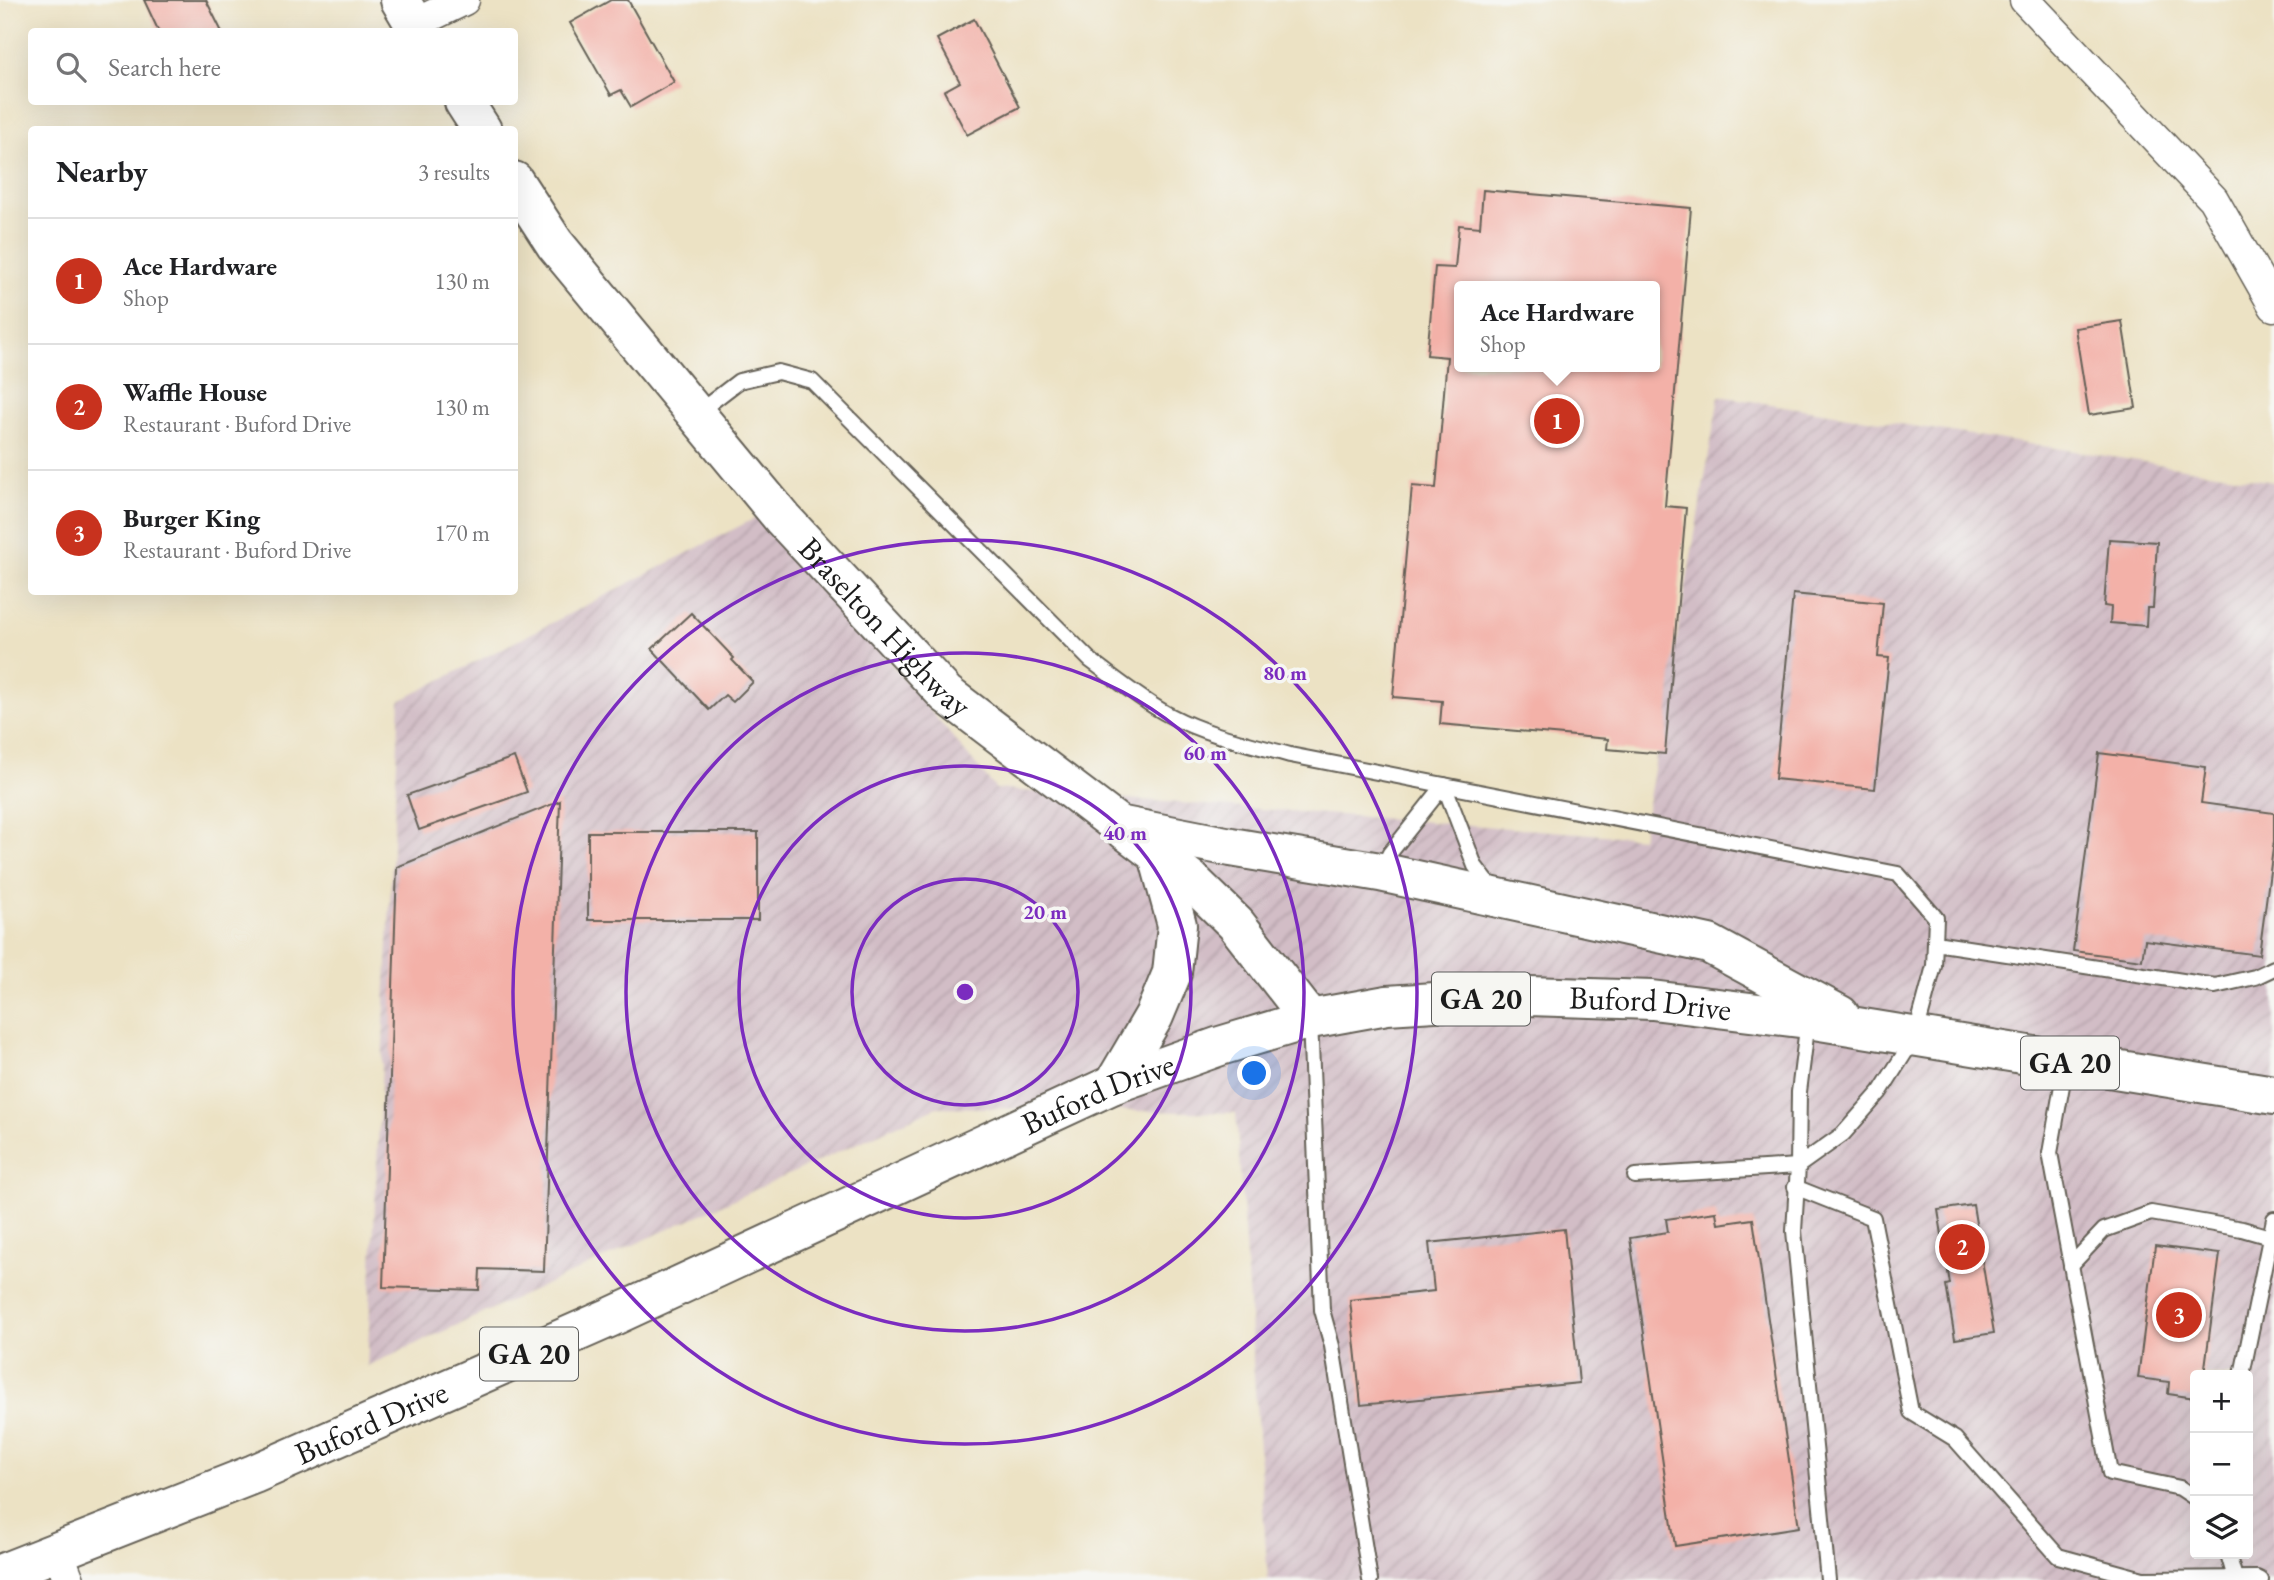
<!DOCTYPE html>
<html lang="en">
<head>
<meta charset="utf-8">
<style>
	:root { --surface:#fff; --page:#f2f2f2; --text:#202124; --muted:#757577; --line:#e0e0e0; --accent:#c8321e }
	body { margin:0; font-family:"EB Garamond",serif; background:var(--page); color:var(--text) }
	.controls { position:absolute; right:21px; bottom:21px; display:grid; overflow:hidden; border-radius:7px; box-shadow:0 7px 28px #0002 }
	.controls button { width:63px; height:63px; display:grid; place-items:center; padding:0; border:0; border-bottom:2px solid var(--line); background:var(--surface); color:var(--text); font:35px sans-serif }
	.you { position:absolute; left:1255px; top:1074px; width:24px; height:24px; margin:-18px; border:5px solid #fff; border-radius:50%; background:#1a73e8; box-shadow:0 0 0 10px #1a73e833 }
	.badge { display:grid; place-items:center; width:46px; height:46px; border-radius:50%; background:var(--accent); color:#fff; font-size:23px; font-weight:700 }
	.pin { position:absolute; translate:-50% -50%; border:4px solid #fff; box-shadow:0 2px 7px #0006 }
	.popup { position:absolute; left:1454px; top:281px; width:206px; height:91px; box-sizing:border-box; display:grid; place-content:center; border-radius:7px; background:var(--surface); filter:drop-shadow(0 2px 5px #0005); font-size:23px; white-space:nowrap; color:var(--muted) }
	.popup b { font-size:26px; color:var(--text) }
	.popup::after { content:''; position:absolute; left:50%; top:100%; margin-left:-14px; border:14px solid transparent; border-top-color:var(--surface) }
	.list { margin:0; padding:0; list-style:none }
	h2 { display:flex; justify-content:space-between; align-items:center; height:91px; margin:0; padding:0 28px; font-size:30px }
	h2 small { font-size:23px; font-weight:400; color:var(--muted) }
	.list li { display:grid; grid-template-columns:46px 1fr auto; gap:21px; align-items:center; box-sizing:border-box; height:126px; padding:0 28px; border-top:2px solid var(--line) }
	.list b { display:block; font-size:26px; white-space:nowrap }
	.list p { margin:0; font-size:23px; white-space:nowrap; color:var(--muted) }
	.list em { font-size:23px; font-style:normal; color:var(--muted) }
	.icon { flex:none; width:38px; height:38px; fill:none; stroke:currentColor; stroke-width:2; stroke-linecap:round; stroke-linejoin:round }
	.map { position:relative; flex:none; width:2274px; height:1580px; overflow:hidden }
	.search { position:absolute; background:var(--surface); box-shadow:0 7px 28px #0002; left:28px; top:28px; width:490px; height:77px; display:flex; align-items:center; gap:18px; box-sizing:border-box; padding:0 24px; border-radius:7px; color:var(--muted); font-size:26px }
	.panel { position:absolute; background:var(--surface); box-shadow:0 7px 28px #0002; left:28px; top:126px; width:490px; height:469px; border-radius:7px }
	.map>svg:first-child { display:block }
</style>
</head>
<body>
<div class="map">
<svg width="2274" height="1580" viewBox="0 0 2274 1580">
	<defs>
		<pattern id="industrial-furrows" width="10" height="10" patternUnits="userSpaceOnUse" patternTransform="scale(1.75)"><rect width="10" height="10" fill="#d2bdc6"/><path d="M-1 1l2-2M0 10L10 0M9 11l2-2" fill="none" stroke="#b4a2aa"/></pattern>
	</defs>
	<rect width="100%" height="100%" fill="#f6f6f2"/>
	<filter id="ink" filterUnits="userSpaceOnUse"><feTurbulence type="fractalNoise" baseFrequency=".0143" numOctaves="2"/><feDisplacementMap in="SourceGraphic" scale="14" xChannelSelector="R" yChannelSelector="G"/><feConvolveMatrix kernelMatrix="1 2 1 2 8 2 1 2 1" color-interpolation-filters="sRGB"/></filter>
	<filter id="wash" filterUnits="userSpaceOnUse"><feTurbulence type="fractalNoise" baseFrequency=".00686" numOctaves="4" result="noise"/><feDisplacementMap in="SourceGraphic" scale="28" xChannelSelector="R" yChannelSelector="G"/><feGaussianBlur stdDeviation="1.57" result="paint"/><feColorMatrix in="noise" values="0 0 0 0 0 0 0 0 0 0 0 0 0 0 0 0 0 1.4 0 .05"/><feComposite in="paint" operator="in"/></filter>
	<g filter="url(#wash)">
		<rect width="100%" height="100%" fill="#ece2c4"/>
		<path fill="url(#industrial-furrows)" fill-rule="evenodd" d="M1719,396L2274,482V1580H1268L1236,1113L937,1107L367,1366L400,701L765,513L996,789L1642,838ZM2195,1375H2248V1554H2195Z"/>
		<g id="blocks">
			<g fill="#f3b1a8" fill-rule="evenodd">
				<path d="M144,0H206L222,32H159Z"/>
				<path d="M611,0H628L674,82L631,107L621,90L611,95L570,23Z"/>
				<path d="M974,19L1020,107L967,135L944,91L960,82L937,39Z"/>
				<path d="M1483,190L1691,208L1665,506L1686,508L1665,754L1607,749L1608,739L1440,724L1442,701L1393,697L1412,486L1436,488L1447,357L1427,355L1435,267L1455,268L1459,225L1480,227ZM1459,286H1655V367H1459Z"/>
				<path d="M2122,321L2136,408L2089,415L2075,328Z"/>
				<path d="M2109,539L2157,542L2153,608H2147L2146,626L2110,623L2111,607L2104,606Z"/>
				<path d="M1793,594L1883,603L1878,657L1889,658L1875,789L1775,779Z"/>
				<path d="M691,613L734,658L732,660L753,682L733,702L725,695L709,710L652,649Z"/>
				<path d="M2099,753L2206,767L2201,803L2274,813V841L2259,955L2145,940L2142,960L2073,951Z"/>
				<path d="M514,757L527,792L419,830L407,795Z"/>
				<path d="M560,801L544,1271L480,1269L479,1290L383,1287L397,867Z"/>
				<rect x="588" y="832" width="170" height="88"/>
				<path d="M1973,1205L1994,1333L1955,1339L1946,1285L1950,1284L1938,1210Z"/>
				<path d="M1716,1212L1718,1224L1753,1219L1799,1527L1675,1546L1630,1238L1668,1232L1666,1219Z"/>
				<path d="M1564,1229L1579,1383L1361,1405L1350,1300L1434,1291L1429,1243Z"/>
				<path d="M2155,1246L2220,1254L2204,1375H2195V1398L2168,1394L2169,1382L2138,1378Z"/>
			</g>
		</g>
	</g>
	<g filter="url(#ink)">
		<use href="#blocks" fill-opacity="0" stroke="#656157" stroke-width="2"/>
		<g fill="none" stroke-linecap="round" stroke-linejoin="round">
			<defs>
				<g id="lane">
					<path d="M696,414L739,381L778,372L812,381L1090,660C1116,679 1142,701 1171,716C1207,735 1250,744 1290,755L1898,874L1936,918L1934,966L1915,1037L1880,1092L1843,1134L1798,1166L1799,1092L1808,1020"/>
					<path d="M1381,871L1390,853L1444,785L1475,866L1492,888"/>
					<path d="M1935,943L2215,986L2255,977L2274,968"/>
					<path d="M1310,1020L1322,1310L1332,1346L1370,1580"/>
					<path d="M2066,1063L2050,1153L2110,1473L2180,1488L2195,1498"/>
					<path d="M1635,1176L1798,1166L1794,1231L1828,1580"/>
					<path d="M1795,1187L1873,1218L1911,1412L1955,1439L2058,1556L2143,1579L2257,1578L2261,1580"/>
					<path d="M2071,1265L2104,1230L2151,1213L2242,1229L2270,1237"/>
					<path d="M2242,1375L2274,1219"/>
					<path d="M2228,1554L2235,1578"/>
				</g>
				<g id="street">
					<path d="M2025,0L2213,199L2274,306"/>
					<path d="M414,24L464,0"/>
					<path d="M58,1552L69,1580"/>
				</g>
				<g id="secondary">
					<path d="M400,0L419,32"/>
					<path d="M464,102L482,130"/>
					<path id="s1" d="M514,181L555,244L783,519L946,694L1191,880L1236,924L1310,1019"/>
				</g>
				<g id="highway">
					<path d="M1118,825L1231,847L1380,872L1709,944L1840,1015"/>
					<path d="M1114,1084L1154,1016L1172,973L1177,925L1158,855"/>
					<path id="s2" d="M0,1574L254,1474L609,1318L1114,1084L1220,1046L1310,1019L1387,1005L1529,996L1652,1000L1808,1019L2274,1095"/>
				</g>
			</defs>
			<use href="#lane" stroke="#656157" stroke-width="18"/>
			<use href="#street" stroke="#656157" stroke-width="33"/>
			<use href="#secondary" stroke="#656157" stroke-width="42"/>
			<use href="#highway" stroke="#656157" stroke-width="42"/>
			<use href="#lane" stroke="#fff" stroke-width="14"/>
			<use href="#street" stroke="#fff" stroke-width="30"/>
			<use href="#secondary" stroke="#fff" stroke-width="38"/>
			<use href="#highway" stroke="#fff" stroke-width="38"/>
		</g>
	</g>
	<g fill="none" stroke="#7b2cbf" stroke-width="3.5">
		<circle cx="965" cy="992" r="113"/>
		<circle cx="965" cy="992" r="226"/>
		<circle cx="965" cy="992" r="339"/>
		<circle cx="965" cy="992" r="452"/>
	</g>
	<g text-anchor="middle" stroke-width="7" stroke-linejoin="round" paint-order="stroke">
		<g fill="#f6f6f2" stroke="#5d5d5c" stroke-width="2">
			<rect x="1432" y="972.5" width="98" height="53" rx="5"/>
			<rect x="2021" y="1036.5" width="98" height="53" rx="5"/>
			<rect x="480" y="1327.5" width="98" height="53" rx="5"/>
		</g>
		<g font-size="30" font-weight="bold" fill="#1c1c1c">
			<text x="1481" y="1009">GA 20</text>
			<text x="2070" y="1073">GA 20</text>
			<text x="529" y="1364">GA 20</text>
		</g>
		<g font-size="32" fill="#1c1c1c" stroke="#f6f6f2">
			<text dy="11" stroke="none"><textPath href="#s1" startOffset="581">Braselton Highway</textPath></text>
			<text dy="11" stroke="none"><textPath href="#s2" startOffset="1766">Buford Drive</textPath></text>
			<text dy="11" stroke="none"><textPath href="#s2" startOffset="1199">Buford Drive</textPath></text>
			<text dy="11" stroke="none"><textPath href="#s2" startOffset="401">Buford Drive</textPath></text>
		</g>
	</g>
	<circle cx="965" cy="992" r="10" fill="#7b2cbf" stroke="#f6f6f2" stroke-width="3.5"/>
	<g font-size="21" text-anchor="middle" font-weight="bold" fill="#7b2cbf" stroke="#f6f6f2" stroke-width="7" stroke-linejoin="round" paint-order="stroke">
		<text x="1285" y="680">80 m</text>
		<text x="1205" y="760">60 m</text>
		<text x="1125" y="840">40 m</text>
		<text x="1045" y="919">20 m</text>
	</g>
</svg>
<div class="controls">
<button>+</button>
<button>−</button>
<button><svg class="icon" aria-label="layers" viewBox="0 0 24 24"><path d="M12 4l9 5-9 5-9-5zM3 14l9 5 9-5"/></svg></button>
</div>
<div class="you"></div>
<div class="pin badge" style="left:1557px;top:421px">1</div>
<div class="popup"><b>Ace Hardware</b>Shop</div>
<div class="pin badge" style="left:1962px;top:1247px">2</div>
<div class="pin badge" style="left:2179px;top:1315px">3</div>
<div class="search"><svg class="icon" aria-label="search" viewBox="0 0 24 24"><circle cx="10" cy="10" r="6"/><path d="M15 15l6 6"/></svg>Search here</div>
<section class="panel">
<h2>Nearby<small>3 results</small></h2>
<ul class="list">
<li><span class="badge">1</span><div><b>Ace Hardware</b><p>Shop</p></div><em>130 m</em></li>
<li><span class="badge">2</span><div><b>Waffle House</b><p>Restaurant · Buford Drive</p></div><em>130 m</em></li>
<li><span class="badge">3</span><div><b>Burger King</b><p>Restaurant · Buford Drive</p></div><em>170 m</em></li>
</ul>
</section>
</div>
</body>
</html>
